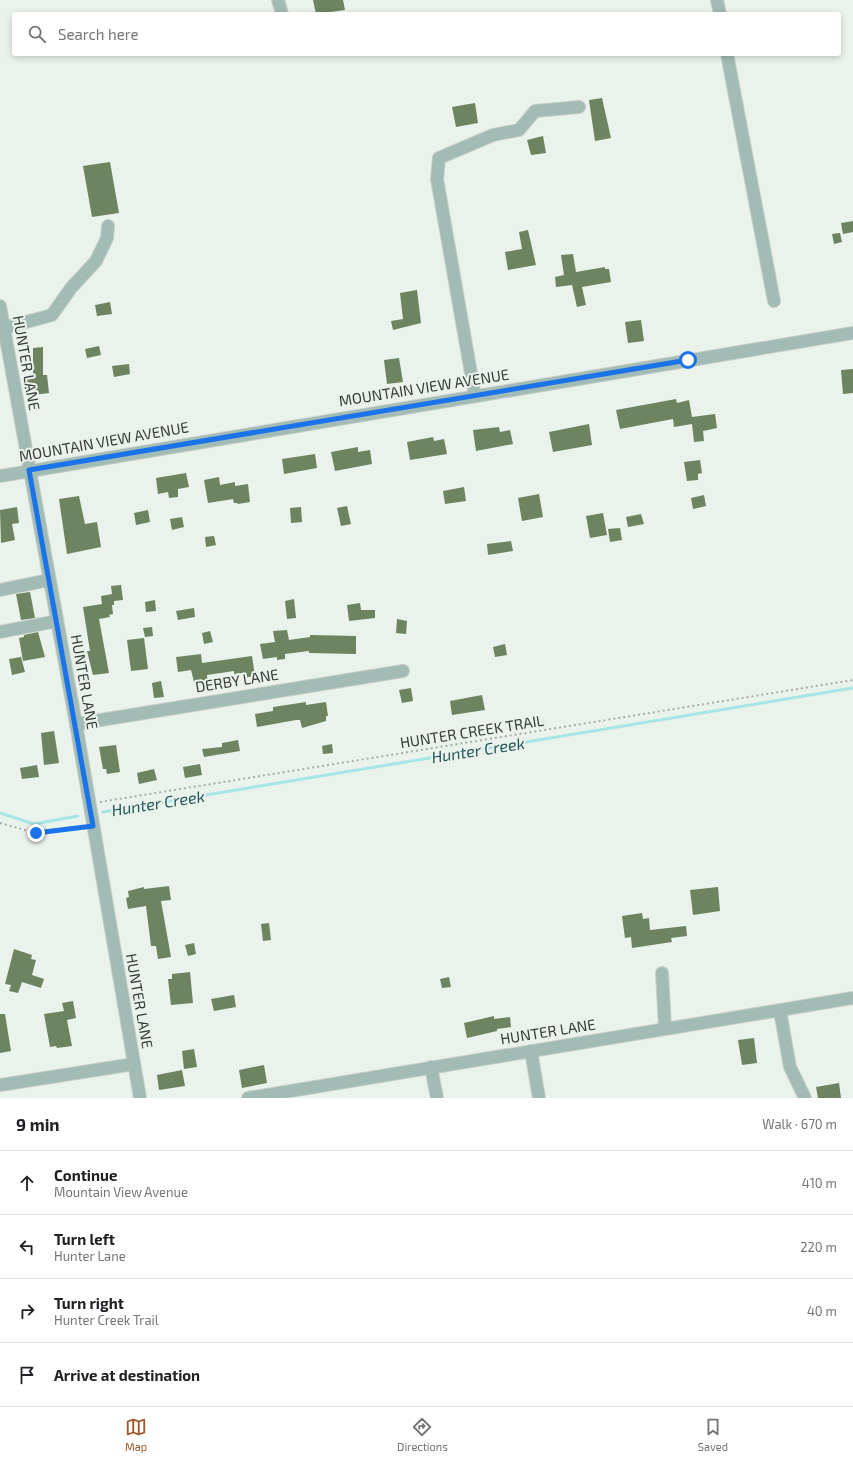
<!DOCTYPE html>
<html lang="en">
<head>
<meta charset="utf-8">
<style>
	:root { --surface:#fff; --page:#f6f6f6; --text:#202124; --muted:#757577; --line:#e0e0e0; --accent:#9c582a }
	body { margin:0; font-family:"Exo 2",sans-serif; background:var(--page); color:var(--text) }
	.stop { position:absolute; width:12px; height:12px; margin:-9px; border:3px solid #1a73e8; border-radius:50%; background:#fff }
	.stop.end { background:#1a73e8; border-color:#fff; box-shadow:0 1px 4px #0008 }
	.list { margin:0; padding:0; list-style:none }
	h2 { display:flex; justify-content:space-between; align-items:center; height:52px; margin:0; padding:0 16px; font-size:17px }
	h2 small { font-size:13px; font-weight:400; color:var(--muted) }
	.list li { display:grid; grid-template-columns:26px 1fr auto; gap:12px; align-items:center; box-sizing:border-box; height:64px; padding:0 16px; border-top:1px solid var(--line) }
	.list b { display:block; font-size:15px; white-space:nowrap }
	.list p { margin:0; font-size:13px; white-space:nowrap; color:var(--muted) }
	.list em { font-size:13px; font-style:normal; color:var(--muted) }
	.icon { flex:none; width:22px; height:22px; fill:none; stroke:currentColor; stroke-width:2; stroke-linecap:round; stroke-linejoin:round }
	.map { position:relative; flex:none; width:853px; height:1098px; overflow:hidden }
	.search { position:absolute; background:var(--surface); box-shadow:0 2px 6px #0003; left:12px; right:12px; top:12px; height:44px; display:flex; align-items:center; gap:10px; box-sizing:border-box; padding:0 14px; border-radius:4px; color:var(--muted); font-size:15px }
	.sheet { height:308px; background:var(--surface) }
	nav { display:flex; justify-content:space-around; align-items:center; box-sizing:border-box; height:56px; border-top:1px solid var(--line); background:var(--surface); font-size:11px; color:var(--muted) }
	nav a { display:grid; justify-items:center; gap:2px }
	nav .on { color:var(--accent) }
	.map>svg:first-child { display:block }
</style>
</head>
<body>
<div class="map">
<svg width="853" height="1098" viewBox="0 0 853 1098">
	<rect width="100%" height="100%" fill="#eaf2ec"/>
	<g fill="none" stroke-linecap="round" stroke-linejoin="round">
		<g stroke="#a7e5e6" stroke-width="3">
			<path d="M103,812L853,688"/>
			<path d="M0,813L34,824L78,816"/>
		</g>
	</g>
	<g fill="#6c845f">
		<path d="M313,0H343L345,10L316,14Z"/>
		<path d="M602,98L611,138L595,141L589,100Z"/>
		<path d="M475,103L478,123L456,127L452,107Z"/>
		<path d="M543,136L546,153L531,155L527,140Z"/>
		<path d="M110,162L119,213L92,217L83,166Z"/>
		<path d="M853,221V232L843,234L841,223Z"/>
		<path d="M528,230L536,265L508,270L505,252L522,249L519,232Z"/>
		<path d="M840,233L842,242L834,244L832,234Z"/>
		<path d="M573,254L576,272L605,267V269H609L611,282L582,287L586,305L577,307L572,285L556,287L555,277L564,275L561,255Z"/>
		<path d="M417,290L421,323L393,330L391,321L403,319L400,293Z"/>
		<path d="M110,302L112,314L97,316L95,305Z"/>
		<path d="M641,320L644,341L628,343L625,322Z"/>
		<path d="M99,346L101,355L87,358L85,349Z"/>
		<path d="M43,347V375H47L49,393L26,396L23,378L33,377V348Z"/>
		<path d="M399,358L403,382L387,384L384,360Z"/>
		<path d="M129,364L130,374L114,377L112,366Z"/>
		<path d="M853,369V393L843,394L841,370Z"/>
		<path d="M676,399L677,403L689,400L692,417L715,414L717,428L703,431L704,441L694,442L692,424L674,427L673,419L620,429L616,410Z"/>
		<path d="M589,424L592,445L553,452L549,432Z"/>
		<path d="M499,427L500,432L510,430L513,444L476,451L473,430Z"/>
		<path d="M433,437L434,441L444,439L447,454L410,460L407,442Z"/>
		<path d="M358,447V452L370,450L372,464L335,471L331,452Z"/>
		<path d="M315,454L317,468L284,474L282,459Z"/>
		<path d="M700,460L702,473L698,474V480L687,481L684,462Z"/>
		<path d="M186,473L189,487L178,489V497L169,498L168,492L158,494L156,478Z"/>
		<path d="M219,477L220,485L235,482V486L248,484L250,502L238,504L237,503H234L233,499L208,503L204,480Z"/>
		<path d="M464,487L466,501L445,504L443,491Z"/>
		<path d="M539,494L543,517L522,521L518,498Z"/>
		<path d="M704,495L706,506L693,509L691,498Z"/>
		<path d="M79,496L85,524L97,522L101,547L67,554L59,499Z"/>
		<path d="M347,506L351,524L341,526L337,508Z"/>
		<path d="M17,507L19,523L12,524L15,540L1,543L0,510Z"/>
		<path d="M301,507L302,522L291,523L290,508Z"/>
		<path d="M148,510L150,522L136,525L134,513Z"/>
		<path d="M603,513L607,535L590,538L586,516Z"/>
		<path d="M641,514L644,524L628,527L626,517Z"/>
		<path d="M182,517L184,527L172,530L170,519Z"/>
		<path d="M620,528L622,540L610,542L608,529Z"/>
		<path d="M214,536L216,545L206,547L205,537Z"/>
		<path d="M511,541L513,551L488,555L487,544Z"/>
		<path d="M121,585L123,600L114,601V605H112L113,614L109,615L110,617L99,619L109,673L93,675L87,651H90L83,607L102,604L101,596L112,594L111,586Z"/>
		<path d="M30,592L35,618L21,620L16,594Z"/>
		<path d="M294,599L296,618L287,619L285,601Z"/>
		<path d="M155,600L156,611L146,612L145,602Z"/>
		<path d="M360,603L361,610H375V618L349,621L347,605Z"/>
		<path d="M194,608L195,617L178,620L176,611Z"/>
		<path d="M397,619L407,621L406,634L396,633Z"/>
		<path d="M152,627L153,636L145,637L143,628Z"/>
		<path d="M287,630L289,640L310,637V635L356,636V654L309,653V651L285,654V659L277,660V657L263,659L260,644L275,642L273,631Z"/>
		<path d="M210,631L213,642L204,644L202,633Z"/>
		<path d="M38,632L45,657L23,661L19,638L24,637V635Z"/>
		<path d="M144,638L148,669L131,671L127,640Z"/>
		<path d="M505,644L507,655L495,657L493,647Z"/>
		<path d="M201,654L202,663L252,656L255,676L243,678L242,673L234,674V671L207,675L208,684L195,686L191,670L178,672L176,657Z"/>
		<path d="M21,657L25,672L12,675L9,659Z"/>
		<path d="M161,681L164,697L154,698L152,683Z"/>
		<path d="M411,688L413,701L402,703L399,690Z"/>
		<path d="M482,695L485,710L452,715L450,701Z"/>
		<path d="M306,702V705L326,702L328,716H326V721L302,728L300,720H296L257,727L255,714L273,711V707Z"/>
		<path d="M54,731L59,763L44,765L41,733Z"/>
		<path d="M238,740L240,751L204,757L202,749L222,747V743Z"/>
		<path d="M332,744L333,753L323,754L322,746Z"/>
		<path d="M116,745L120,772L107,774L106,769H103L99,747Z"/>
		<path d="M200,764L202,775L185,778L183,767Z"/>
		<path d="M37,765L39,777L22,779L20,768Z"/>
		<path d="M154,769L157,780L139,784L137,773Z"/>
		<path d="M169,886L171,900L161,901L171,957L158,959L156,946H151L146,906L128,909L126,898L129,897L128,891L144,887V889Z"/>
		<path d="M718,887L720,911L693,915L690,890Z"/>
		<path d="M642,913L643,919L649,918L650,930L686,926L687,936L671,938L672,942L632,948L631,937L625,938L622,916Z"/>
		<path d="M269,923L271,940L263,941L261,924Z"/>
		<path d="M194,943L196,954L188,956L185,945Z"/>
		<path d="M14,949L32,955L31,959L36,960L32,975L44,979L41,988L22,982L18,993L9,991L11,985L5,984Z"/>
		<path d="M190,972L193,1003L171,1005L168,979H172V974Z"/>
		<path d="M449,977L451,987L442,988L440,979Z"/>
		<path d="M234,995L236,1007L214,1011L211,999Z"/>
		<path d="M73,1001L76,1018L67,1020L72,1046L57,1048L56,1046L50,1047L44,1014L64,1011L62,1003Z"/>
		<path d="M0,1014H5L11,1051L0,1053Z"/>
		<path d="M494,1016V1019L510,1017L511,1027L497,1029V1031L467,1038L464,1023Z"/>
		<path d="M754,1038L757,1063L742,1065L738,1040Z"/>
		<path d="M194,1049L197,1067L184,1069L182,1051Z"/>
		<path d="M264,1065L267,1083L242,1088L239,1070Z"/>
		<path d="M182,1070L185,1086L159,1090L157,1075Z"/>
		<path d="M839,1083L841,1098H818L816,1087Z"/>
	</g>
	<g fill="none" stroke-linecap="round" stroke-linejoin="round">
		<defs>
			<g id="minor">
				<path d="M278,0L282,14"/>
				<path d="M717,0L720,14"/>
				<path d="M727,54L774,301"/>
				<path d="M0,306L76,724L140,1098"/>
				<path d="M4,328L52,315L71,288L96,261L107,238L108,226"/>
				<path d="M475,396L437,179L439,158L493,135L519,130L535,111L579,107"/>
				<path d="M0,476L853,333"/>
				<path d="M0,590L49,580"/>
				<path d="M0,632L57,621"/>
				<path d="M76,724L403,671"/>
				<path d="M662,973L665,1028"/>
				<path d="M780,1011L790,1067L805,1098"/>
				<path d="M531,1051L539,1098"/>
				<path d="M431,1067L437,1098"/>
				<path d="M0,1085L134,1064"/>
				<path d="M248,1098L853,998"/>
			</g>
		</defs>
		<use href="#minor" stroke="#c7cec8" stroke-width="14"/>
		<g stroke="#a7ada9" stroke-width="2" stroke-dasharray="2 3" stroke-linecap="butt">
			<path d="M100,802L853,680"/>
			<path d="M0,823L36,833L82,828"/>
		</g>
		<use href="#minor" stroke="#a2bbb4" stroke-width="12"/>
	</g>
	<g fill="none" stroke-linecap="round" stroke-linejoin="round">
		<path stroke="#1a73e8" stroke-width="5" d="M36,833L93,826L29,470L688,360"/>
	</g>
	<g text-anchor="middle" stroke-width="4" stroke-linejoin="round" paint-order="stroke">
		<g font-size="15" fill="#393c3a" stroke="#eaf2ec">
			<text transform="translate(26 363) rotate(80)" y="5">HUNTER LANE</text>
			<text transform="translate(424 388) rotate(-9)" y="5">MOUNTAIN VIEW AVENUE</text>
			<text transform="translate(104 442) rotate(-10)" y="5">MOUNTAIN VIEW AVENUE</text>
			<text transform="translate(237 681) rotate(-9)" y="5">DERBY LANE</text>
			<text transform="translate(84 682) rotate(80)" y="5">HUNTER LANE</text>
			<text transform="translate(472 732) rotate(-9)" y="5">HUNTER CREEK TRAIL</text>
			<text transform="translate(139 1001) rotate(80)" y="5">HUNTER LANE</text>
			<text transform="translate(548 1032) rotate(-9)" y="5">HUNTER LANE</text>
		</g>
		<g font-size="16" font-style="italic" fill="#225658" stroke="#eaf2ec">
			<text transform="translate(478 750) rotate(-9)" y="6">Hunter Creek</text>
			<text transform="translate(158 803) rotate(-9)" y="6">Hunter Creek</text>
		</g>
	</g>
</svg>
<div class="stop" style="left:688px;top:360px"></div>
<div class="stop end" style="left:36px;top:833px"></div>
<div class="search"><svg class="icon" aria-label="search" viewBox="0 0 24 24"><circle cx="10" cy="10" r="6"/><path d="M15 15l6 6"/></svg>Search here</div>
</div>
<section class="sheet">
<h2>9 min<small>Walk · 670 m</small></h2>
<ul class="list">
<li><svg class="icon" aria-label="ahead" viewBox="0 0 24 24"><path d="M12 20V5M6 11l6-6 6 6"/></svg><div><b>Continue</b><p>Mountain View Avenue</p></div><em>410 m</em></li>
<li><svg class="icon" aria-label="left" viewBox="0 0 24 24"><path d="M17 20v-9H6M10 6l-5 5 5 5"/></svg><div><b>Turn left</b><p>Hunter Lane</p></div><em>220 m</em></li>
<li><svg class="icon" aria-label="right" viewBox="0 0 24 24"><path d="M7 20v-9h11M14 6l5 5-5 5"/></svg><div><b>Turn right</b><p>Hunter Creek Trail</p></div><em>40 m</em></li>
<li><svg class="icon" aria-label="arrive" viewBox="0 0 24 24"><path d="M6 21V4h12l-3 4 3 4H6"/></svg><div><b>Arrive at destination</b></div></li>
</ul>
</section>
<nav>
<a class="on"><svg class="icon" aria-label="map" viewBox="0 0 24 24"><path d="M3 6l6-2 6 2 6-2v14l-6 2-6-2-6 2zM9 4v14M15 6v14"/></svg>Map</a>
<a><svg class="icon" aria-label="directions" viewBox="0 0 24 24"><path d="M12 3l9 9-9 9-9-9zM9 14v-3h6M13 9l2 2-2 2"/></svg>Directions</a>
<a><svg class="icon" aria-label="saved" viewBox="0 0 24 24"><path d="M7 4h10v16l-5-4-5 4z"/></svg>Saved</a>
</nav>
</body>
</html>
